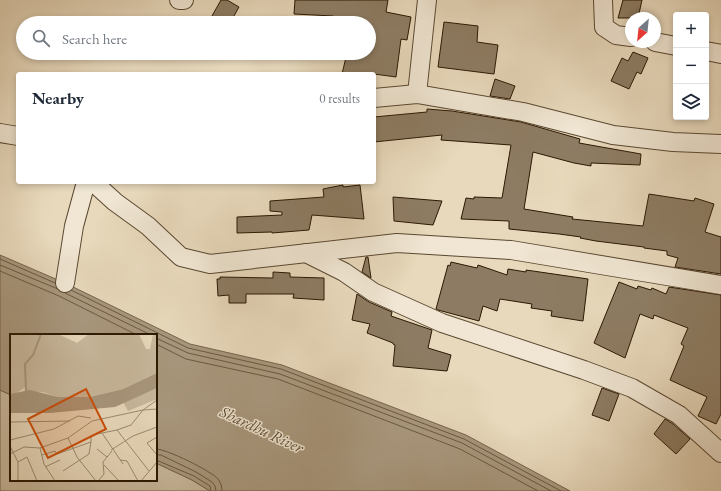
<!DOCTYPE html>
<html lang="en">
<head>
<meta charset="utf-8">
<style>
	:root { --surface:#fff; --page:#f2f2f3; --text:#1f2937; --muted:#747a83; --line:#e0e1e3 }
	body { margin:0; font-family:"EB Garamond",serif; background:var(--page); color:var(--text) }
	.controls { position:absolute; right:12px; top:12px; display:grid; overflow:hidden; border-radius:4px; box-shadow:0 2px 6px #0003 }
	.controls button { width:36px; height:36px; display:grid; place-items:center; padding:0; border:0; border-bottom:1px solid var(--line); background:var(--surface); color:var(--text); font:20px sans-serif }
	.compass { position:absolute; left:625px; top:12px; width:36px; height:36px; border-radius:50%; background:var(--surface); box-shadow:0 2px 6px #0003; rotate:207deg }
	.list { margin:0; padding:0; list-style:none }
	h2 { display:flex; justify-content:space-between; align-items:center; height:52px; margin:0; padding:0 16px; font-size:17px }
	h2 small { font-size:13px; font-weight:400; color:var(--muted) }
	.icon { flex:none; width:22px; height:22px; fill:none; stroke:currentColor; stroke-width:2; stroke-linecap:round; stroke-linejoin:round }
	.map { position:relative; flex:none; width:721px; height:491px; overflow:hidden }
	.search { position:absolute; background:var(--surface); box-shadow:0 2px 6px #0003; left:16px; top:16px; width:360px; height:44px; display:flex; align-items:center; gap:10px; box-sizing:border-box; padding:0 14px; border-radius:22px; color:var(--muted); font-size:15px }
	.panel { position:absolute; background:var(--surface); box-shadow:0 2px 6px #0003; left:16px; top:72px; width:360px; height:112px; border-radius:4px }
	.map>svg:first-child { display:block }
</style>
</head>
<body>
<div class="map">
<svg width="721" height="491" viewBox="0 0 721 491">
	<rect width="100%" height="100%" fill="#e8d9bc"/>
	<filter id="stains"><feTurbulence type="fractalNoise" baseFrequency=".005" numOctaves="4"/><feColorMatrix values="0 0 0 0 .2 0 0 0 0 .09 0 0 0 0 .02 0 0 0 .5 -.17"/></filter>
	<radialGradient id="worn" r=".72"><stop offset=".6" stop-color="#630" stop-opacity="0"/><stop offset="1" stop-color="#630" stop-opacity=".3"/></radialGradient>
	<path fill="#c8b89d" stroke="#7a6850" d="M0,390L11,395V480H156V463L192,480L210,491H0Z"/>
	<path fill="#a8977d" stroke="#76644c" d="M0,255L65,283L190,344L282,365L466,435L570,491H210L192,480L156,463V335H11V395L0,390Z"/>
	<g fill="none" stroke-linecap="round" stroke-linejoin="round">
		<g stroke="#6a5840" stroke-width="1">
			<path d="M0,259L55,283"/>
			<path d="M0,265L58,289"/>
			<path d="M0,271L59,296L137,335"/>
			<path d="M71,290L188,348L281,369L464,439L561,491"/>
			<path d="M65,293L151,335"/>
			<path d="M156,338L188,353L280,374L462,443L551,491"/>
			<path d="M156,344L186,359L278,379L460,449L538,491"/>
			<path d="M156,449C167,449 211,471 218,479C221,483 222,487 222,491"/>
			<path d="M156,455H161L196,472L212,482L215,486L216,491"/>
			<path d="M156,460L194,476L210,486L211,491"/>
		</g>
	</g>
	<g fill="#8d7c63" stroke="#2b1803">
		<path d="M221,0H227L239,7L230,23H208Z"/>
		<path d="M295,0H388L386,12L411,17L407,40L401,39L396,77L374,74H342L347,53H369V23H331L333,16L294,14Z"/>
		<path d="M623,0H642L638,18H618Z"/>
		<path d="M444,22L478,26L477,42L498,45L494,74L438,67Z"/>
		<path d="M633,52L648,58L641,74L637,72L629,89L611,81L622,58L628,61Z"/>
		<path d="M495,79L515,86L510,99L490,96Z"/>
		<path d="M427,109L452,111L521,122L580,139L579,143L641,154L640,165L591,163V166L574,163L533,152L524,209L573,217L572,219L643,226L649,194L694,201L695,198L714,204L705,232L721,237V274L675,267L678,258L667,255V251L644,248V247L596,241L580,238L581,237L559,234L509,229V221L461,219L466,198L474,199V197L502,198L511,145L441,140L442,135L374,142V117L427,112Z"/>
		<path d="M343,185V187L360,185L364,219L312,215L309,230L272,233V232L237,233V217L282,215V212L270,211V201L324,197L323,189Z"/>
		<path d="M393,197L442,201L433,225L394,221Z"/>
		<path d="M366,257H368L371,278L362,272Z"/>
		<path d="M451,262L477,268L478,265L507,275L508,269L526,272V270L588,279L583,321L551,316L552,311L531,308L532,304L500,299L497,311L483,306L479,321L438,310L436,309L448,265L450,266Z"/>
		<path d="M273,272L290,273V277L324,278V300L293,298L294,294H246V303H229V295L218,296L217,279H220V277L273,278Z"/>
		<path d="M619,282L637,289L638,286L651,290L652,288L666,294L669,287L721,295V414L716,424L698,416L707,397L670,380L684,346L681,344L688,328L654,315L653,319L640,314L625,358L594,343Z"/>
		<path d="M357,294L369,302L392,312L391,316L432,330L428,348L451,355L447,371L393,366L395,345L393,344V343L367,333L370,324L352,320Z"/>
		<path d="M602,388L619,394L609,421L592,415Z"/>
		<path d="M665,419L673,424L690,439L676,454L654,434Z"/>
	</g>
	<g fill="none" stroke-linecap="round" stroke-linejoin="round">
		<defs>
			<g id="street">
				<path d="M179,0H184"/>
				<path d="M603,0L604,27L616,35L631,37"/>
				<path d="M655,42L676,46"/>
				<path d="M706,51L721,54"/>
				<path d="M417,94L427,0"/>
				<path d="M374,98L417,94L523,112L613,135L673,142L721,144"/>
				<path d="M0,133L18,136"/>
				<path d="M93,182L115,202L148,226L181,257L210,264L397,243L511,250L721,285"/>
				<path d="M306,253L344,272L373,292L442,323L584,370L632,388L679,415L721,453"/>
				<path d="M65,283L74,226L86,182"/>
			</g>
		</defs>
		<use href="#street" stroke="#5a4831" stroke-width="20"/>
		<use href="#street" stroke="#f0e6d3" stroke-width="18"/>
	</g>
	<g text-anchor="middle" stroke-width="3" stroke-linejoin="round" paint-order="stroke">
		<g font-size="16" font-style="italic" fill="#5d4b34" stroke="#f0e6d3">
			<text transform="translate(262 429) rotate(25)" y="6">Shardhu River</text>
		</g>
	</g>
	<g transform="translate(10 334)">
		<rect width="147" height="147" fill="#e8d9bc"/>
		<path d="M0,0H48L67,9L79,0H129L136,15H140L143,0H147V39L113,55L80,63H48L33,58H16L15,53L7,59L0,60ZM147,54V65L118,77L113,68Z" fill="#c8b89d"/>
		<path d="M147,39V54L105,73L40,79H0V60L20,56L48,63H80L113,55Z" fill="#a8977d"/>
		<path fill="none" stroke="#a8977d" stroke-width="2" d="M16,59L15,30L23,21L31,0"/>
		<path fill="none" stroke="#9c8c72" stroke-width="1" d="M0,88L60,87M92,99L113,130M147,103L137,109L147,121M58,104L67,123L86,147M0,106L44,95L68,82L81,84M0,112L8,128V147M30,114L34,130L45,147M87,115L97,123M101,116L123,102L147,93M0,120L14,113L30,114L58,104L82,87L133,76L147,66M32,121L45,117L47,120L81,108V102L87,100L107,96M110,126L117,127L128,147M8,128L17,123L27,147M94,131L109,147M35,133L50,126M53,137L79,120L81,108M139,137L107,96L121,91L133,76L147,75M88,147L94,140L93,128L102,117M131,147L147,128"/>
		<path fill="#cc4f0b" fill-opacity="0.15" stroke="#cc4f0b" stroke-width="2" d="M76,55L96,95L38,124L18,85Z"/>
		<rect width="147" height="147" fill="none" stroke="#2b1803" stroke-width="2"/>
	</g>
	<rect width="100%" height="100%" filter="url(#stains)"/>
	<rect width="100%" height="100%" fill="url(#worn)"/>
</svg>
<div class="controls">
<button>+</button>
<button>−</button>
<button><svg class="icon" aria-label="layers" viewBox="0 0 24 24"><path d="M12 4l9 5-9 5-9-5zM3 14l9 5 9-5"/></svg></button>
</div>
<svg class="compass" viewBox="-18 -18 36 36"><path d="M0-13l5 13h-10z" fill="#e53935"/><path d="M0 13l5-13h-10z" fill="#747a83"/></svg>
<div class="search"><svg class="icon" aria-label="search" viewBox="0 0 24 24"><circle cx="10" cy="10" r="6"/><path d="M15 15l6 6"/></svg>Search here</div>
<section class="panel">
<h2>Nearby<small>0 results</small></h2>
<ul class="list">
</ul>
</section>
</div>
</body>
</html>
